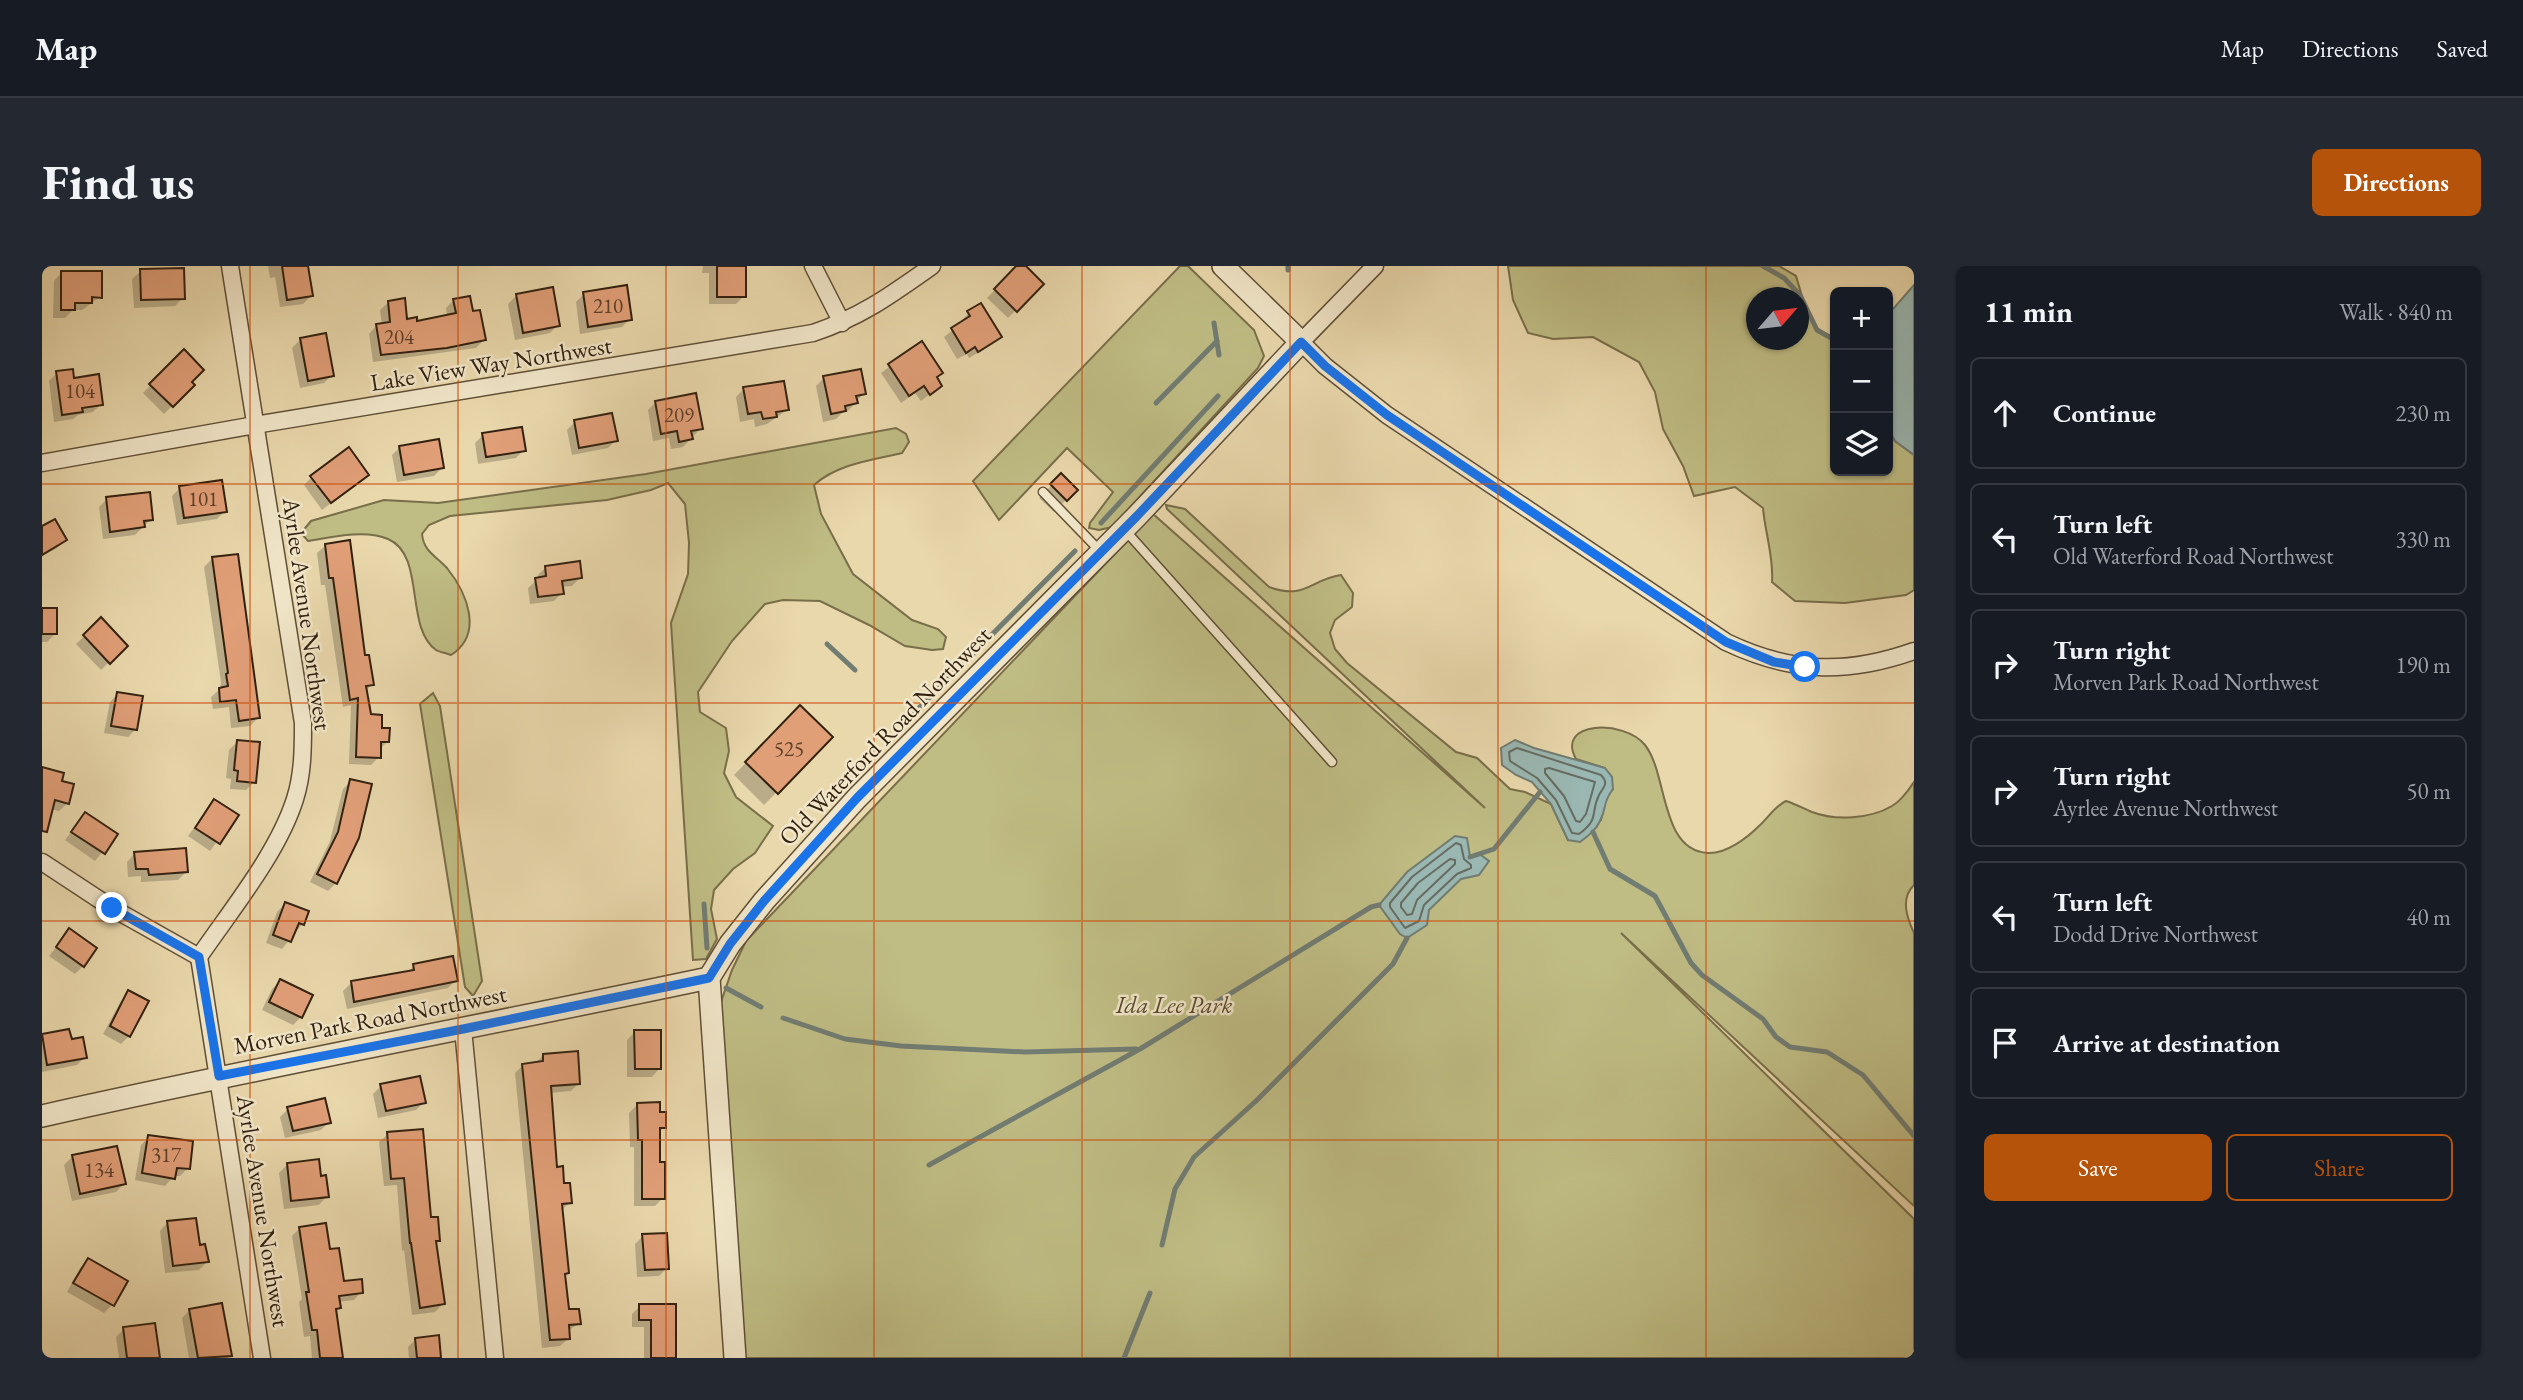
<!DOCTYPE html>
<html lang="en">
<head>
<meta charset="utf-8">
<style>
	:root { --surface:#171b24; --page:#242831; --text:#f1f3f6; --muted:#9ea1a6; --line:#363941; --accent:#b45309 }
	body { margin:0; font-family:"EB Garamond",serif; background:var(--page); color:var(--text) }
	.controls { position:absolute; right:21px; top:21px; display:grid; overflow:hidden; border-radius:10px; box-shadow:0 2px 5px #0004 }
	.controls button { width:63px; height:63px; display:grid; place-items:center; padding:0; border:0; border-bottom:2px solid var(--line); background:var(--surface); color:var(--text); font:35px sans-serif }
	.compass { position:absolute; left:1704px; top:21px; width:63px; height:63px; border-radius:50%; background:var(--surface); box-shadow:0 2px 5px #0004; rotate:62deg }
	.stop { position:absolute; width:21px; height:21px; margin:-16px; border:5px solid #1a73e8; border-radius:50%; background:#fff }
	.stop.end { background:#1a73e8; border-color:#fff; box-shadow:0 2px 7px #0008 }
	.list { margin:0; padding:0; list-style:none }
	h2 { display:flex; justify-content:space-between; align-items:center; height:91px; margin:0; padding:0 28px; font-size:30px }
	h2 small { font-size:23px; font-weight:400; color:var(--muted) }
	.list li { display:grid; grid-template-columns:46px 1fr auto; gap:21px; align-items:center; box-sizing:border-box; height:112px; margin:0 14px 14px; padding:0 14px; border:2px solid var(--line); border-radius:10px }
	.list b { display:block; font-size:26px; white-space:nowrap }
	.list p { margin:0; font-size:23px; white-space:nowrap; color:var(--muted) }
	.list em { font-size:23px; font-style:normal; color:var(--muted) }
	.actions { display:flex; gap:14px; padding:21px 28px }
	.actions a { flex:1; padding:16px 0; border:2px solid var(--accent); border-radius:10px; text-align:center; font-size:24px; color:var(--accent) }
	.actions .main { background:var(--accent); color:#fff }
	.icon { flex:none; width:38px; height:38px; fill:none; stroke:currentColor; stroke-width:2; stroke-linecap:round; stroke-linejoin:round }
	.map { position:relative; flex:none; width:1872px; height:1092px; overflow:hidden; border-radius:10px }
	header { display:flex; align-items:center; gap:42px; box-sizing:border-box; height:98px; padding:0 35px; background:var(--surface); border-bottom:2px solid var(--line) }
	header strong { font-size:33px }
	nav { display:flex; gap:38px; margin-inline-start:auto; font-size:24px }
	.intro { display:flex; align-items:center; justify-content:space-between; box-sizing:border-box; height:168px; padding:0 42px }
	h1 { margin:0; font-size:49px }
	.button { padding:18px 32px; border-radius:10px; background:var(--accent); color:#fff; font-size:24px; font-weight:700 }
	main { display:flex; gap:42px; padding:0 42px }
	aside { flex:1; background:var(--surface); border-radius:10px; box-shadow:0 2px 5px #0004 }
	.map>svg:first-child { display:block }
</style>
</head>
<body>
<header>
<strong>Map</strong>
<nav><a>Map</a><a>Directions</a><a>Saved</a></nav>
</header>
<div class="intro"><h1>Find us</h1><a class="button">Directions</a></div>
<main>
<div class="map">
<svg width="1872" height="1092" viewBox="0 0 1872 1092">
	<rect width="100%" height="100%" fill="#e9d8ac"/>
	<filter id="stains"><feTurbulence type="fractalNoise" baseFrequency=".00286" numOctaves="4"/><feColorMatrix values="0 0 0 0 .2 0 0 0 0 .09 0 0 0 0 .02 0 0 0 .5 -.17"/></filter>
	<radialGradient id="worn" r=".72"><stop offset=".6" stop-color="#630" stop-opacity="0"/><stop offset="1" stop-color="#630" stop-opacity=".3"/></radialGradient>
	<g fill="#bfbc84" stroke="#796e4a" stroke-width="2" fill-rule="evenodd">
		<path d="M1138,0H1146L1212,64L1222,90L1216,102L1070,261L1057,264L1047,262L1048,257L1071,226L1025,182L957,254L931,215Z"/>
		<path d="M1466,0H1737L1754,10L1764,44L1775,64L1793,75V205H1846V162L1853,175L1872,189V324L1864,329L1803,337L1753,335L1730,316C1732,291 1723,267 1721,242L1693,221L1652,230L1641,200L1621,163L1613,126L1597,96L1551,71L1511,73L1486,67L1471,34ZM1714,32H1756V74H1714Z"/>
		<path d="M854,162L864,168L867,176L860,187C830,194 795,198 772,219L779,248L811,308L870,354L896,363L904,371L901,383L890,384L863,380L827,359L778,335L741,334L723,338L690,375L656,426L658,446L684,462L687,485L682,507L694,531L731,560L713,587L691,603L672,624L669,643L675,673L664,693L651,694L629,357L646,308L647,277L643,238L626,217L609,224L565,234L408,250L387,259L380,268C382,286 393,289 405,302C425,327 442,368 409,389C404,387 397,386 394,384C362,361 384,289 346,273C324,263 289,271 266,275L259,267L269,255L342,234L396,237L604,208Z"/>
		<path d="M1124,239L1143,243L1227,321C1264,334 1267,314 1299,309L1311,327L1310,341L1293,354L1288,367L1293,383L1305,397L1414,486L1435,492L1468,523L1483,526L1509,538L1526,574L1559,554L1563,532L1571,523L1563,502L1534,493C1513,455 1582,453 1603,479C1626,508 1618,585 1666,587C1684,588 1705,572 1717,560C1726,552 1733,540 1744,535C1753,538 1761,542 1770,546C1793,555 1828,553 1850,540C1859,535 1866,525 1872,516V619C1858,632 1865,652 1872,667V940L1579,667L1872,953V1092H702L679,736L690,704L704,675L1111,248L1443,542L1125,243Z"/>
		<path d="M391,427L398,440L440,715L431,730L423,721L378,438Z"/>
	</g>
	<g fill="#9ab8b3" stroke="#717c72" stroke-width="2">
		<path d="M1872,19V189L1853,175L1846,162V46L1852,42Z"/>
		<path d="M1473,474L1492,482L1563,502L1570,511L1571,523C1560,537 1565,542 1558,555C1554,564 1546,570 1538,576L1526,574L1509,538L1490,516L1474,509L1460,499L1459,482Z"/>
		<path d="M1413,570L1425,572L1428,591L1436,587L1447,595L1437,609L1419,613L1387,644L1385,659L1365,672L1358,668L1337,639L1365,606Z"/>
	</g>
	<g fill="#0003">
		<path d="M226,0H265L269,30L261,38L238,41L233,11L228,12Z"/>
		<path d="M661,0H702V30L694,38H667V7H660Z"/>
		<path d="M973,3L1000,18L966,52L945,32Z"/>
		<path d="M99,5L141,32L133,40L92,42L90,13Z"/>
		<path d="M20,6L58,31L40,44H31L23,52H11L12,15Z"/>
		<path d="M542,28L588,53L580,61L538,68L534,36Z"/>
		<path d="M474,30L516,59L508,67L473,74L466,38Z"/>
		<path d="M412,34L430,47L442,74L434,82L331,96L327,68L335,59H340L338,44L347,36L364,55L374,57L405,51L404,42Z"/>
		<path d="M927,47L957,71L949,79L927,92L925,88L915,93L902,71L920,57L919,55Z"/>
		<path d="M258,74L290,109L282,117L258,122L250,82Z"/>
		<path d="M879,77L898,120L879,135L873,127L859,137L839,107Z"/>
		<path d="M142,86L148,116L151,119L122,148L101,127Z"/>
		<path d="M15,107L30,113L59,138L51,146L36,149L31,153L12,156L7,115Z"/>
		<path d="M782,112L822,127L806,145L801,146L794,153L781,156L774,120Z"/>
		<path d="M702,123L745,144L725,158L713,161L712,153L698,156L694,131Z"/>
		<path d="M614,136L659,162L641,181L629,183L627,172L611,175L606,144Z"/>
		<path d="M533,156L574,174L566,182L530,189L525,164Z"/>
		<path d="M441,169L482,184L474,192L436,198L433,177Z"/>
		<path d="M358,181L400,202L392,210L355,216L350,189Z"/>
		<path d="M325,209L280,244L262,219L270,211Z"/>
		<path d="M1019,210L1034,224L1012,246L997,232Z"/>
		<path d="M138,222L183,245L175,253L135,259L130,230Z"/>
		<path d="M65,233L109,253L93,269L61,273L57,241Z"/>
		<path d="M0,262L23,274L15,282L0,290Z"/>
		<path d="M284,279L330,418L323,426L327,450L346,475L337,484V491L329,499L307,498L309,439L301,441L283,319H279L275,287Z"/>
		<path d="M170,293L216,452L208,460L189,462L187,441L171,443L169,431L178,423L179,416L162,301Z"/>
		<path d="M504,301L538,312L530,320L519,321L520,327L512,335L488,338L486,322L496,313V309Z"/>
		<path d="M0,343L14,367L5,376H0Z"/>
		<path d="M59,354L84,380L59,404L34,378Z"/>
		<path d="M76,428L94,463L86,471L62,467L68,436Z"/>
		<path d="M758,441L789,471L722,539L692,509Z"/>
		<path d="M195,476L212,516L204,524L188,523L189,513L184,512L187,484Z"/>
		<path d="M0,505L18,517L26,537L17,545L9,543L0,557Z"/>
		<path d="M309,515L294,617L286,625L268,616L288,575L301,523Z"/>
		<path d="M172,535L194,550L168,585L146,570Z"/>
		<path d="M43,548L74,569L53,595L23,574Z"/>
		<path d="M93,587L144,606L136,614L99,616V610L86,611L85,596Z"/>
		<path d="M243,638L260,658L240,683L224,677L235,646Z"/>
		<path d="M27,665L41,700L33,708L7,690Z"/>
		<path d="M372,700L414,714L406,722L305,743L301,725L309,717L365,707Z"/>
		<path d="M238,715L259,751L251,759L220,744L230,723Z"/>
		<path d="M87,727V770L79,778L61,768L79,735Z"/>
		<path d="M26,765L28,775L43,791L35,799L0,806V770Z"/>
		<path d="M593,766L618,802L610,811H585V774Z"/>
		<path d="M501,789L537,817L529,825L507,827L513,902L528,936L520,944L525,1007L522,1010L525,1045L537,1057L526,1065L527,1072L518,1080L500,1082L473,807L481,799L493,798Z"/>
		<path d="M339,820L382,836L374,844L336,852L331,828Z"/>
		<path d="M596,838L617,847L622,861L616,868L621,932L613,940H592V881H588L587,847Z"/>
		<path d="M246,843L287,856L279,864L243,872L238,851Z"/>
		<path d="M346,868L396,974L393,978L401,1038L393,1046L370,1049L362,984L360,985L355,919L342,920L337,876Z"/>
		<path d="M107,871L146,902L138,910H132L123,920L93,914L99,879Z"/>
		<path d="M74,882L82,918L74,926L30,935L22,899L30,891Z"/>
		<path d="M245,899L278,912L285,930L277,939L242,943L237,907Z"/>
		<path d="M126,956L156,981L165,996L157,1004L123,1007L118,965Z"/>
		<path d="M258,962L287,985L301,1017L319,1026L312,1034L296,1036L297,1042L293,1046L299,1092H270L268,1070L262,1071L257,1036L260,1033L250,970Z"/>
		<path d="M601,970L625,1002L617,1010L595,1011L593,978Z"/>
		<path d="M46,994L70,1039L62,1047L25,1026L38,1002Z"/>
		<path d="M632,1039V1092H602V1061H590V1048L598,1040Z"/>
		<path d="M148,1044L188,1090L186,1092H147L140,1052Z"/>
		<path d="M82,1063L116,1092H77L74,1071Z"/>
		<path d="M374,1073L398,1092H367L366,1081Z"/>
	</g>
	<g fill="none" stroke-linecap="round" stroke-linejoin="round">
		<g stroke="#666c62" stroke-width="2">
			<path d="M1475,482L1559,509C1567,518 1562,520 1557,529C1548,547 1558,553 1537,568L1530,567L1514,534L1495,512L1468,495L1467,486Z"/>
			<path d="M1507,502L1553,516L1544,548L1538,556L1534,555L1522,530L1503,507V503Z"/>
			<path d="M1414,577L1419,579L1422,593L1429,599V602L1415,608L1382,639L1377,655L1363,662L1348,641V637L1370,611Z"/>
			<path d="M1408,593L1413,594V598L1375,634L1370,648L1365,649L1359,641V637L1376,617Z"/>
		</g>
		<g stroke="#717c72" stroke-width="5">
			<path d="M1721,0L1742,12L1758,29L1775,64L1791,73"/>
			<path d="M1246,4V0"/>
			<path d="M1172,57L1177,89"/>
			<path d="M1114,137L1175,75"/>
			<path d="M1059,257L1176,130"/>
			<path d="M785,378L813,404"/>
			<path d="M873,446L1033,285"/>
			<path d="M1551,566L1568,603L1613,630L1649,697L1660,709L1721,753L1734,771L1748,781L1785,786L1821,809L1872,870"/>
			<path d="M1428,591L1452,583L1498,526"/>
			<path d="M662,638L665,682"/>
			<path d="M684,722L719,741"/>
			<path d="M741,752L803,773L859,780L983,786L1094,783"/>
			<path d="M887,899L1098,783L1329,641L1337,639"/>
			<path d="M1120,979L1133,923L1152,891L1214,835L1351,698L1365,672"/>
			<path d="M1082,1092L1108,1027"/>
		</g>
	</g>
	<g fill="#e19f78" stroke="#332110" stroke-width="2">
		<path d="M240,0H266L271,30L245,34Z"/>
		<rect x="675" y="0" width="29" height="31"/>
		<path d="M974,0H984L1002,18L975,46L952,23Z"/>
		<path d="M142,2L143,33L99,34L98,3Z"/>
		<path d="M19,5H60V32L50,31V37H33V44H19Z"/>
		<path d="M585,19L590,54L546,61L541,26Z"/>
		<path d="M511,21L518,60L481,67L474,28Z"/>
		<path d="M428,30L431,45L438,44L444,74L405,82L339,89L334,58L348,56L346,35L363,32L365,53L375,51V55L414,47L411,33Z"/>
		<path d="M939,37L960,71L936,86L933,81L924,87L909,62L928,50L925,45Z"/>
		<path d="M284,67L292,110L266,115L258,72Z"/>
		<path d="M880,75L901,107L895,111L900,120L888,129L882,120L867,130L846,98Z"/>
		<path d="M142,83L162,104L150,116L153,119L131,141L107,118Z"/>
		<path d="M31,103L32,112L57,108L61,139L40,142L41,146L20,149L14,105Z"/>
		<path d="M819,103L824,128L814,130L816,137L803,140L804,145L789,148L781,110Z"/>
		<path d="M742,115L747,144L734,146L735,151L721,153L719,146L706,148L701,121Z"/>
		<path d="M654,127L661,163L649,165L651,173L637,176L635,165L619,168L613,135Z"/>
		<path d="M570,147L576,175L537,182L532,154Z"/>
		<path d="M480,161L484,185L444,191L440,167Z"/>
		<path d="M397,173L402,202L362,209L357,180Z"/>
		<path d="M307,181L327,209L289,237L268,210Z"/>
		<path d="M1019,207L1036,224L1025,235L1008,218Z"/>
		<path d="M180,214L185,246L142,252L137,220Z"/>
		<path d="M108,226L111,254L102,255L103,261L68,266L64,231Z"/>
		<path d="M13,253L25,274L0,289V260Z"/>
		<path d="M308,274L323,389H327L332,419L324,420L329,448L340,449V462H348L347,476H339V492L314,491L316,432L308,434L291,312H287L283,278Z"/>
		<path d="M196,288L218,452L197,455L194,434L178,436L177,422L186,420L184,408L186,407L170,291Z"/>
		<path d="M538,295L540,312L520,315L522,328L496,331L493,312L504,310L503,300Z"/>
		<rect x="0" y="342" width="15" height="26"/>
		<path d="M59,351L86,380L68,398L41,369Z"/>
		<path d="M75,426L101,430L95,464L69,460Z"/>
		<path d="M758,439L791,471L736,528L703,496Z"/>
		<path d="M195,474L218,476L214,517L195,515L196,505L192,504Z"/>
		<path d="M0,501L22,507L20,515L32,518L27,538L13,534L5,566L0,565Z"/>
		<path d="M308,513L330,518L317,572L295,618L275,608L296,566Z"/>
		<path d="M172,533L197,549L178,578L153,562Z"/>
		<path d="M43,546L76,568L63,588L29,566Z"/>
		<path d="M144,582L146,606L107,609L106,603H94L92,586Z"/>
		<path d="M243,636L267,645L262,659L257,657L249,676L231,669Z"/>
		<path d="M27,662L55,682L42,701L14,681Z"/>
		<path d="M411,690L416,715L312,736L309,715L372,704L371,698Z"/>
		<path d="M238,713L271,729L260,752L227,736Z"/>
		<path d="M86,724L107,735L88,771L68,760Z"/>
		<path d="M27,763L30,773L41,771L45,792L5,799L0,768Z"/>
		<path d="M592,764H619V803H593Z"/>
		<path d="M536,785L538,818L509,820L515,901L521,900L522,917H528L530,937L520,938L527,1007L523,1008L527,1043H537L539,1058L527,1059L528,1073L508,1074L480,798L501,795V788Z"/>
		<path d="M378,810L384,837L344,845L338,818Z"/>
		<path d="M283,832L289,857L251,865L245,841Z"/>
		<path d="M618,836V846H624V862H618V896H623V933H600V874H596L595,837Z"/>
		<path d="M381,863L389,951H396L398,975H394L403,1038L378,1042L369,977H368L362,912L349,913L345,866Z"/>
		<path d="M106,869L151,875L148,903L135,902L133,913L100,907Z"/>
		<path d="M75,880L84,918L38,928L30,889Z"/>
		<path d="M277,893L279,910L284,909L287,931L249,935L245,897Z"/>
		<path d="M154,952L158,979L163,978L167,996L131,1000L125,955Z"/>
		<path d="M284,957L288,983L297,982L302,1015L320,1013L321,1027L297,1030L299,1042L294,1043L301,1092H278L275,1064H270L264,1026H267L257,961Z"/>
		<path d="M625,967L627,1003L603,1004L600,968Z"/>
		<path d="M46,992L86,1015L72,1040L31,1017Z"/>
		<path d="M180,1037L190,1090L156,1092L147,1043Z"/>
		<path d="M597,1038H634V1092H609V1054H597Z"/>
		<path d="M113,1057L118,1092H85L81,1061Z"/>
		<path d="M397,1069L399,1092H375L373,1072Z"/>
	</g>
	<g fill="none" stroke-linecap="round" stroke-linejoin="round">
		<defs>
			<g id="service">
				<path d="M1001,226L1057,284"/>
				<path d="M1082,263L1290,496"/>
			</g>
			<g id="minor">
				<path d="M188,0L261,457C261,482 261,508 253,533C236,587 189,644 157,691L220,1092"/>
				<path d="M771,0L800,57"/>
				<path d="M1333,0L1259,76L1283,100L1345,149L1684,376C1749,407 1804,409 1872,385"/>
				<path d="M0,197L213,159L771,67C819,51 849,29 890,0"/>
				<path d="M0,596L70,642L157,691"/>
				<path d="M421,763L453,1092"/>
			</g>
			<g id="tertiary">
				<path d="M0,850C222,800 445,759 667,712"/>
				<path d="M693,1092L667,712L688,678L722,635L815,532L1095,250L1259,76L1181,0"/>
			</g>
		</defs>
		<use href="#service" stroke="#604f37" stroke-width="11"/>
		<use href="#minor" stroke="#604f37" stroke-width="19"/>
		<use href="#tertiary" stroke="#604f37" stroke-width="24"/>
		<use href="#service" stroke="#f1e6c9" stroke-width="8"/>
		<use href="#minor" stroke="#f1e6c9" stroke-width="16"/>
		<use href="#tertiary" stroke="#f1e6c9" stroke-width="21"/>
	</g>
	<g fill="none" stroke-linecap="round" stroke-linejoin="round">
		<path stroke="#1a73e8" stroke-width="9" d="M70,642L157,691L177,810L421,763L667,712L688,678L722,635L815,532L1095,250L1259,76L1283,100L1345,149L1684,376L1732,396L1763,401"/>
	</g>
	<path fill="none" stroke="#cd510d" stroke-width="2" stroke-opacity="0.55" d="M208,0V1092M416,0V1092M624,0V1092M832,0V1092M1040,0V1092M1248,0V1092M1456,0V1092M1664,0V1092M0,218H1872M0,437H1872M0,655H1872M0,874H1872"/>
	<g text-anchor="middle" stroke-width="5" stroke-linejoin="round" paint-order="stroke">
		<g font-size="21" fill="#5e402a">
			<text x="566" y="47">210</text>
			<text x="357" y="78">204</text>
			<text x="38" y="132">104</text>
			<text x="637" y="156">209</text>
			<text x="161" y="240">101</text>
			<text x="747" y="490">525</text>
			<text x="124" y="896">317</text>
			<text x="57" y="911">134</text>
		</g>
		<g font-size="24" fill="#332110" stroke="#f1e6c9">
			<text transform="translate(449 98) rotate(-9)" y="8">Lake View Way Northwest</text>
			<text transform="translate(265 348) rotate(82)" y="8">Ayrlee Avenue Northwest</text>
			<text transform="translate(843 470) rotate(-46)" y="8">Old Waterford Road Northwest</text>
			<text transform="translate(328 754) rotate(-11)" y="8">Morven Park Road Northwest</text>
			<text transform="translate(221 945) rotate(81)" y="8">Ayrlee Avenue Northwest</text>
		</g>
		<g font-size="24" font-style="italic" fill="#56482d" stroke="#f1e6c9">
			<text x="1132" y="747">Ida Lee Park</text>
		</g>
	</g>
	<rect width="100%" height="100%" filter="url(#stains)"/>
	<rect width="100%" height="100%" fill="url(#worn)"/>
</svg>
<div class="controls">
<button>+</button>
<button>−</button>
<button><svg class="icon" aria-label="layers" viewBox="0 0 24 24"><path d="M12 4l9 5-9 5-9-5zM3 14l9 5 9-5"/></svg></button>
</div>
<svg class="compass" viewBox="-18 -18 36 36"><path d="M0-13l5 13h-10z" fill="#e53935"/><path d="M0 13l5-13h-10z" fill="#9ea1a6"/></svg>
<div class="stop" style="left:1763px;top:401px"></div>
<div class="stop end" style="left:70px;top:642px"></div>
</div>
<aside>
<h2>11 min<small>Walk · 840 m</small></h2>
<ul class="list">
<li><svg class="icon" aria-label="ahead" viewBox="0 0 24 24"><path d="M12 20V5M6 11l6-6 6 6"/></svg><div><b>Continue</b></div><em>230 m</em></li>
<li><svg class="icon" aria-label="left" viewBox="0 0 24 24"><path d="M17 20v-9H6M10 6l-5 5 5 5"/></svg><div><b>Turn left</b><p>Old Waterford Road Northwest</p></div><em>330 m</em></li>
<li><svg class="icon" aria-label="right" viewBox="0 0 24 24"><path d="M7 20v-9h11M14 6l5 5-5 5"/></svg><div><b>Turn right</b><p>Morven Park Road Northwest</p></div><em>190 m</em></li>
<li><svg class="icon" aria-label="right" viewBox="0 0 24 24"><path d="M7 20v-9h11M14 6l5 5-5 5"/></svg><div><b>Turn right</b><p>Ayrlee Avenue Northwest</p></div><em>50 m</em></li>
<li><svg class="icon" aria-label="left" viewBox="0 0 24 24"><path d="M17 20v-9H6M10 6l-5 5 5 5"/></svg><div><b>Turn left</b><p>Dodd Drive Northwest</p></div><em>40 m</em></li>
<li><svg class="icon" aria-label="arrive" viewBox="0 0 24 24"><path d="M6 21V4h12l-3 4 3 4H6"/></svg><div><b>Arrive at destination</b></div></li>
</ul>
<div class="actions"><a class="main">Save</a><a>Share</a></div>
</aside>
</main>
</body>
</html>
